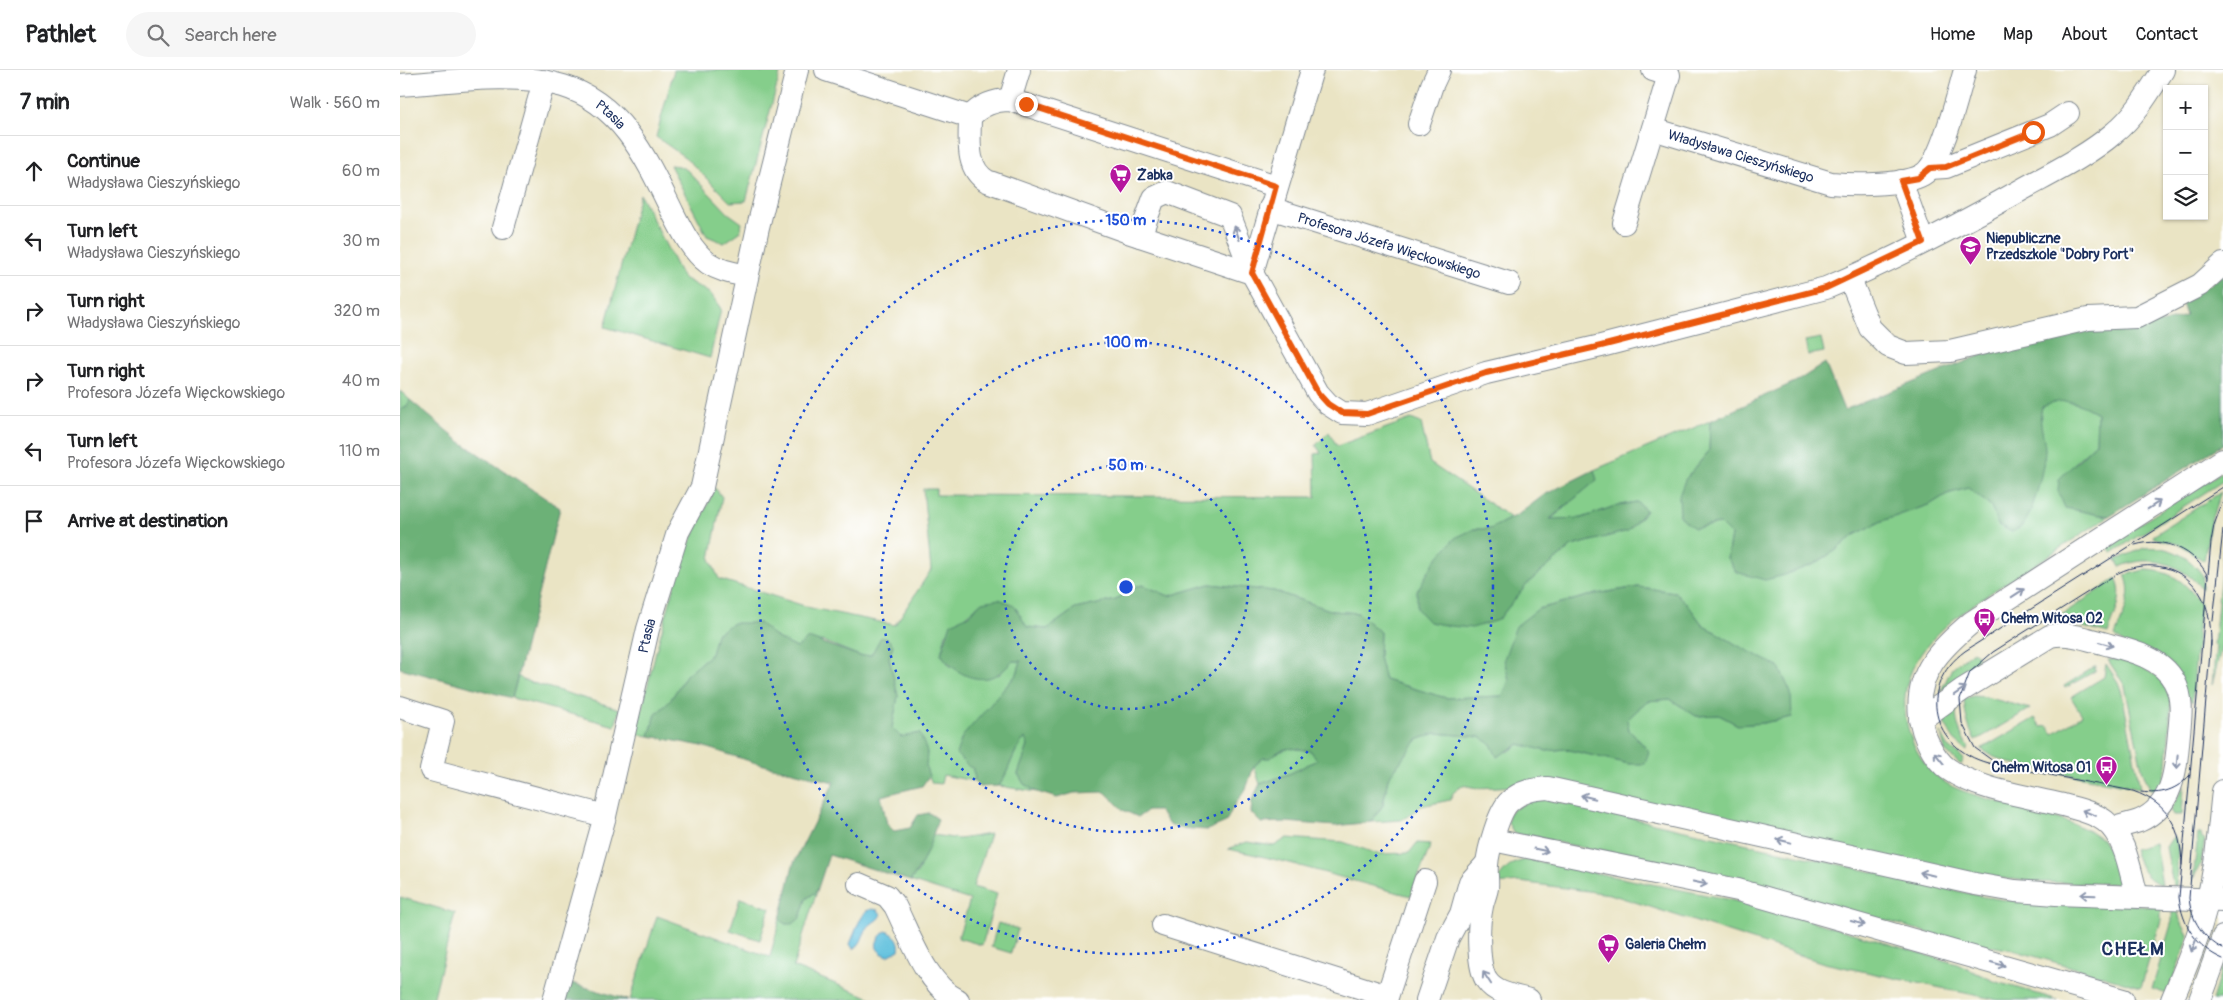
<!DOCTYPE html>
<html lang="en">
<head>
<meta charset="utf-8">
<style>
	:root { --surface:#fff; --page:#f6f6f6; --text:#202124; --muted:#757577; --line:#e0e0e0 }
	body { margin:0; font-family:Pangolin,sans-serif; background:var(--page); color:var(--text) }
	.controls { position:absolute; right:15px; top:15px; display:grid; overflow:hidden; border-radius:0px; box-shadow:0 1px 4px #0004 }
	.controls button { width:45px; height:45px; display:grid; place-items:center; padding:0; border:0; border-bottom:1px solid var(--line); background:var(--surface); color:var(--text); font:25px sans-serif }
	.stop { position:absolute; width:15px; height:15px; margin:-11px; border:4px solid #ea580c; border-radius:50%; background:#fff }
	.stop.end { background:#ea580c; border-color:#fff; box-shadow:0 1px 5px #0008 }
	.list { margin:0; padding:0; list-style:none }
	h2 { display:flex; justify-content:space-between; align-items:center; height:65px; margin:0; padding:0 20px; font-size:21px }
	h2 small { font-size:16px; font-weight:400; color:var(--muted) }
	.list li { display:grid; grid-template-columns:32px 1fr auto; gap:15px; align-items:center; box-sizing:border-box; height:70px; padding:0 20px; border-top:1px solid var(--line) }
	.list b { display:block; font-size:19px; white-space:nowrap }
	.list p { margin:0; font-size:16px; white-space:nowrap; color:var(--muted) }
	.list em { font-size:16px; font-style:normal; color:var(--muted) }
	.icon { flex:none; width:28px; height:28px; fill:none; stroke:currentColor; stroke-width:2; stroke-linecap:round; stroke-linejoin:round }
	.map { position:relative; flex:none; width:1823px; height:930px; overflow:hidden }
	header { display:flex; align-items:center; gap:30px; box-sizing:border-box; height:70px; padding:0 25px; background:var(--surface); border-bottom:1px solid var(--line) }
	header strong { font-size:24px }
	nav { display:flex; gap:28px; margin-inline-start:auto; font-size:18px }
	.search { width:350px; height:45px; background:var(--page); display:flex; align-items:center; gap:12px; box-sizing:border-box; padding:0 18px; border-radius:28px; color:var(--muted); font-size:19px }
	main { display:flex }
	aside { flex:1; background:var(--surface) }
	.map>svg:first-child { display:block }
</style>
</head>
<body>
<header>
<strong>Pathlet</strong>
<div class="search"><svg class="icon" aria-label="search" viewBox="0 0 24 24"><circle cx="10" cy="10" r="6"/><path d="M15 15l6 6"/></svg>Search here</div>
<nav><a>Home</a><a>Map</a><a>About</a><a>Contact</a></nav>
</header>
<main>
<aside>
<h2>7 min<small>Walk · 560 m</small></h2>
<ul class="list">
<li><svg class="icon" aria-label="ahead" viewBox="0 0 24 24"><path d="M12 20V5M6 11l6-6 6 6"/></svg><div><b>Continue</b><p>Władysława Cieszyńskiego</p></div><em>60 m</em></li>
<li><svg class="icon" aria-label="left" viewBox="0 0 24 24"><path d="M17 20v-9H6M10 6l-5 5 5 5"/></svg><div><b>Turn left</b><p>Władysława Cieszyńskiego</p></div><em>30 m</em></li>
<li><svg class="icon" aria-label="right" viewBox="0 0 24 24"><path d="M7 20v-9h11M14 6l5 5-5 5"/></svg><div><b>Turn right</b><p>Władysława Cieszyńskiego</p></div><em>320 m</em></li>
<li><svg class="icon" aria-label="right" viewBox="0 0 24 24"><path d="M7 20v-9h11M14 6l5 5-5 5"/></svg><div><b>Turn right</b><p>Profesora Józefa Więckowskiego</p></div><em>40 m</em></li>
<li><svg class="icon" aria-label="left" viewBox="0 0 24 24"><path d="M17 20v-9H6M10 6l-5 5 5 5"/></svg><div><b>Turn left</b><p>Profesora Józefa Więckowskiego</p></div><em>110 m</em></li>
<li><svg class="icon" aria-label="arrive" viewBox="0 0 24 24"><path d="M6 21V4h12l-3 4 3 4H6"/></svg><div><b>Arrive at destination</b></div></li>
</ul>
</aside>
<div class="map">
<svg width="1823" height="930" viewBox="0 0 1823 930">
	<rect width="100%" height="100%" fill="#fff"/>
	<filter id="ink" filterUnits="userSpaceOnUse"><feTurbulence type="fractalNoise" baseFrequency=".02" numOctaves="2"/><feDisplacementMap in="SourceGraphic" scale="10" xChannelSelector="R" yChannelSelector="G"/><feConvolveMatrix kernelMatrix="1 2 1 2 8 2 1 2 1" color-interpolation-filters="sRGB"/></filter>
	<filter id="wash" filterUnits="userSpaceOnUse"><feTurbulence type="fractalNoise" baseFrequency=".0096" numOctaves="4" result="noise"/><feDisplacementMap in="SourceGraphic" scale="20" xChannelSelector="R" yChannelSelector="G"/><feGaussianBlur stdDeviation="1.12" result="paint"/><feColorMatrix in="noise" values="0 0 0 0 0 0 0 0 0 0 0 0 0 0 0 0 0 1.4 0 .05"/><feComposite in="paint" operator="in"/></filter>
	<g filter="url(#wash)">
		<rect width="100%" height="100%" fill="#eae4c4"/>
		<g fill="#85ce8b" stroke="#507e74">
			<path d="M274,0H356L362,3L363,0H381L346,131L330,132L286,88L256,67Z"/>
			<path d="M270,95L279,96L287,100L328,143L342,153L340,162L324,173L307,166Z"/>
			<path d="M240,124L282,207L311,224L321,239L310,288L205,257Z"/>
			<path d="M1421,268L1424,282L1408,285L1405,271Z"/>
			<path d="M0,321L10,330L7,336L0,340Z"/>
			<path d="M1659,330L1681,334L1697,343L1696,373L1675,392L1666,438C1681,440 1694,445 1709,446C1680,465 1652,484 1623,502C1570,537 1487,580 1508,658C1513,678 1525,698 1543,711C1556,720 1572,724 1588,729C1621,739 1658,746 1690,761L1702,769L1714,789L1716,788L1723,814L1638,812L1590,807L1118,716L1077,718L1062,715L1053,723L1050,730L1021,736L1012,744L1001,750L971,752L983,735L988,708L1017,670L1036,663L1080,667L1108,682L1119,674L1147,681L1165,679L1229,694L1249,681L1229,660L1227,649L1247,631L1270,629L1296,646L1319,645L1338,655L1363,653L1392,647L1337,575L1302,554L1288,535L1275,522L1238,517L1196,524L1138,539L1104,589L1109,610L1103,626L1046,628L985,610L979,587L980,562L958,543L933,541L874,521L810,514L769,526L743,515L733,517L716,530L675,539L647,559L627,557L614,535L582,532L546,564L541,584L550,596L599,605L612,591H621L617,604L595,629L572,697L575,708L573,711L543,705L541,714L532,713L525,697L527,682L501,667L492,658L498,626L489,588L493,575L471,585L460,586L423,571L397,578L377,568L359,553L317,564L311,584L286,605L270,631L256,644L249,666L236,664L256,581L282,490L315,418L322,427L310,489L319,509L411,538L495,555L531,500L523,419H536V425L916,427L915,384L921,383L916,375L929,362L937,376L1011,349L1021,353L1030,393L1111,448L1090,459H1073L1098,550L1129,512L1172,476L1228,461L1246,441L1236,432L1215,436L1182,448L1150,450L1196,410L1194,400L1310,351L1309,381L1285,410L1294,458L1320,454L1331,465L1327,488L1414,494L1435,481L1454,465L1482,451L1531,434L1547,424L1568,418L1591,436L1598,455L1641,362L1640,346L1642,337Z"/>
			<path d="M1823,401V411L1712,483L1707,475Z"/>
			<path d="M1821,422L1810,453L1804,491L1781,475L1754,468L1753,466Z"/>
			<path d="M1744,478C1768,475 1790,486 1803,506L1802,519C1782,494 1750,483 1720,497L1716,490Z"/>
			<path d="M1823,479V571L1812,615L1816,576L1814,575Z"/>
			<path d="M1744,500C1770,500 1787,512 1800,534L1792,632L1715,566C1722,547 1735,525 1725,505Z"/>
			<path d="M1716,509C1726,526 1713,547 1708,564L1669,553L1646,555Z"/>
			<path d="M1573,581L1578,587L1564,606L1541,621L1552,598Z"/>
			<path d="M1718,589L1737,594L1761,609L1771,630L1767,696L1760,719H1750L1742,699L1725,616L1708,590Z"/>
			<path d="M1706,594L1718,612L1722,623L1740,718L1610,693L1594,687L1581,679L1635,648L1641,657L1648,656L1653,664L1682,645L1671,627L1704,607Z"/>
			<path d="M1696,596L1695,601L1665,618L1664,616Z"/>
			<path d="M118,606L123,610L220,639L215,656L112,628Z"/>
			<path d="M1573,626L1586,627L1630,639L1575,671C1568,657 1565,645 1564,629Z"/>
			<path d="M1556,634C1555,649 1559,665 1569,677L1567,681L1554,670L1543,651L1545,645Z"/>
			<path d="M1541,663L1548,676L1564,689L1561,695L1545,681Z"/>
			<path d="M625,668L628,676L618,704L624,714L637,722L599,716C610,700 612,682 625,668Z"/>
			<path d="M890,678L911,681L917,690L891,703L860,714L854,696L863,688Z"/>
			<path d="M1784,716L1782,745H1773L1770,740Z"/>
			<path d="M1137,727L1585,827L1606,830L1761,836V850L1741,917L1613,880L1550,869L1368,817L1114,763L1108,753L1109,742Z"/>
			<path d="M590,764L573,817L597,824L582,875L558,868L570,830L510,811L518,802L533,765L559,769Z"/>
			<path d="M1798,764H1801L1802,769H1805L1801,793L1793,809Z"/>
			<path d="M1775,767L1778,779L1776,816H1773L1766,777L1772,768Z"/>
			<path d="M887,768L943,772L978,784L1009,783L1017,773L1031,774L1011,826C950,811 890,791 828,779L847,772L874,776Z"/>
			<path d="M1755,773L1762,815C1744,809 1739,795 1734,779Z"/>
			<path d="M1130,790L1327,829L1381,842L1557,894L1594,911L1658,930H1598L1424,893L1210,824L1120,812L1095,814C1103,800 1113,790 1130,790Z"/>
			<path d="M417,821L393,897L476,930H230L257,846L370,887L380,849L385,854L400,848L406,829Z"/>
			<path d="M0,827L55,843L33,930H0Z"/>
			<path d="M340,828L370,838L360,870L330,860Z"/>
			<path d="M1772,837H1777L1780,850L1789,867L1767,924L1752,919L1772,851Z"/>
			<path d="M598,853L618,859L611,883L591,877Z"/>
			<path d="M1823,894V930H1812Z"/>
		</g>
		<g fill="#6cb177" stroke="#44706a">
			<path d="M1823,205V374L1709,446C1694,445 1680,440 1665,438L1658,421L1659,409L1696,373L1697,343C1675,331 1666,327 1642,337C1638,352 1644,364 1645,379C1645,394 1633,446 1622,456C1620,458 1615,460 1612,462L1598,455L1591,436L1568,418L1547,424L1531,434L1482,451L1454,465L1435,481L1414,494L1385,505L1365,510L1336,502L1327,488L1331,465L1320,454L1294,458L1280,447L1279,426L1285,410L1309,381L1310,351L1399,310L1425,293L1444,340L1617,271L1652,262L1765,252L1786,246L1782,233Z"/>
			<path d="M10,330L59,371L160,438L112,628L0,598V340L7,336Z"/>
			<path d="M1194,400L1197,410L1150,449L1182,448L1215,436L1237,432L1246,440L1228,461L1172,476L1129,512L1098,550L1072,558L1050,556L1029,552L1017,539V521L1034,492L1055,468L1074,459H1090L1119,444L1144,425Z"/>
			<path d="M810,514L874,521L933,541L958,543L980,562L979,587L985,610L1046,628L1103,626L1109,610L1104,589L1116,556L1138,539L1196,524L1238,517L1275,522L1288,535L1302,554L1337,575L1379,597L1391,623L1392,647L1363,653L1338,655L1319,645L1296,646L1270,629L1247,631L1227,650L1229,660L1249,681L1245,694H1229L1165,679L1147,681L1119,674L1097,687L1091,674L1080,667L1036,663L1017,670L988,708L983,735L971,752L935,756L886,752L861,753L851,743L852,730L860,714L891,703L917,690L911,681C895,678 883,675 871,688H863L854,696L846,719L833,737L826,752L807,760L780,758L769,755L759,741H747L738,747L723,740L705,722L674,723L657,728L637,722L624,714L618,704L628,676L625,668C612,681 610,701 599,716L579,717L573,711L575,708L572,697H569L556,684L562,667L617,604L621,591H612C591,620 559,610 541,584L551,553L569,545L582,532L599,529L614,535L627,557L647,559L675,539L716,530L733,517L743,515L769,526Z"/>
			<path d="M333,553H359L377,568L397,578L408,568L460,586L471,585L481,567L488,569L493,575L489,588L498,626L492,658L501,667L520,663L527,682L526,697L529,706L522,716L481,726L487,754L494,761L510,758L518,745L529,743L538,749C531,771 525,793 510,811L429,785L417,821L406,829L400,848L393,854H385L380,849L393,795L434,712L356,693L302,676L249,666L256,644L270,631L286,605L311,584L316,564Z"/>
			<path d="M168,912L228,930H162Z"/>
		</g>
		<g fill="#5fc0dd" stroke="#3d789e">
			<path d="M472,839L478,840L481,844C479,850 474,851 469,856C462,863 463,875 453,879L450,874L459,852L466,841Z"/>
			<path d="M486,861C495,864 501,870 499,880L488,886C472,881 474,870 486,861Z"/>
		</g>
	</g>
	<g filter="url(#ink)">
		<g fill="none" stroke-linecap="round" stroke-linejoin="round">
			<defs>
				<g id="minor">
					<path d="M426,0L570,47"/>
					<path id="s1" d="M0,15C50,12 114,1 163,16C223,34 248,92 273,143C282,161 292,181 308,193C320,201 333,203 347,206"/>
					<path d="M610,30L619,0"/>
					<path d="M570,47C570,70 565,98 587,111L728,162L852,203"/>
					<path d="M570,47C581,35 594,30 610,30L876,116"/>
					<path d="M1019,54L1032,15L1039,0"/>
					<path id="s2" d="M1253,59L1431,113C1452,115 1509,116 1525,103C1543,89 1558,23 1565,0"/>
					<path d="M1530,98L1546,97L1650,55L1668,43"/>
					<path d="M1501,111L1523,172"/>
					<path id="s3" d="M870,138L1109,213"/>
					<path d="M1224,153L1269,5L1253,0"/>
					<path d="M103,158L144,11"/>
					<path d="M740,166L754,128L767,122L830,146L852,203L918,323L928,334L942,343L967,344L1086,303L1201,276L1426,218C1494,190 1559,155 1623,119C1654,102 1687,86 1714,63C1735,46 1749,22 1763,0"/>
					<path d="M852,203L912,0"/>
					<path d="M1450,209L1470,258L1488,276L1506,283L1550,281L1688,249L1737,247L1800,215L1823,194"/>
					<path d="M0,637L43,651L31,700L205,746"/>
					<path d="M1520,650L1562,620L1650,566C1669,562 1687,569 1706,574C1729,580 1761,587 1774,611C1783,627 1781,645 1779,663C1776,696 1775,736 1739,751C1730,754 1721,756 1713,758"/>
					<path d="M1093,770L1338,820L1723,930"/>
					<path d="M459,814L487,826L495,836C510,866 527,916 558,930"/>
					<path d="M1737,826C1730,802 1726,767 1705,751C1693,742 1677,739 1663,735C1627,726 1577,720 1548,699C1533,688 1522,664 1520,646C1515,603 1541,578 1572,552L1823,390"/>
					<path d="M763,855L987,926"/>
					<path id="s4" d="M154,930L205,746L248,559L278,462L302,417L358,157L397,0"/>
					<path d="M986,930L1025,811"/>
					<path d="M1027,930L1048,868L1061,844L1070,812L1087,793"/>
					<path d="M1129,930C1115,926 1096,924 1087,911C1077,897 1078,854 1082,836C1083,830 1086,824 1087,818C1088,811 1086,803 1087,795C1088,781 1099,740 1110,731C1121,721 1134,719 1148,718L1575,814L1615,821L1656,824L1823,830"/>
					<path d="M1772,930C1786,897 1800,864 1808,828C1817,793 1819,757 1823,721"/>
					<path d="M1800,930L1823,867"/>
				</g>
			</defs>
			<use href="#minor" stroke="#828a91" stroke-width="24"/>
			<use href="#minor" stroke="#fff" stroke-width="22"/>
			<g stroke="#1b2f5e" stroke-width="1">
				<path d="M1823,431L1814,455L1811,472L1779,827C1782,855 1797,878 1823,889"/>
				<path d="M1735,475C1764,466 1796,480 1808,507"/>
				<path d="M1813,551L1823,460"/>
				<path d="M1811,571L1789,828C1791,850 1803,868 1823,879"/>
				<path d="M1593,691L1575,678L1562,653L1560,629L1570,602L1593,582L1718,503C1748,488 1786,496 1802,527C1810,542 1811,559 1811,576"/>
				<path d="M1741,722C1761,725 1777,720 1790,705"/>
				<path d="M1782,795C1781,758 1769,734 1733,721L1588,693C1532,678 1516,617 1565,581L1823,417"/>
			</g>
		</g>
		<defs><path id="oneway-shaft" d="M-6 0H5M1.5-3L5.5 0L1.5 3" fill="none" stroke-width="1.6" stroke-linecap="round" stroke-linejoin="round" transform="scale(1.25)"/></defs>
		<g stroke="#8d97ae">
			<use href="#oneway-shaft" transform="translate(837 163) rotate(-110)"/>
			<use href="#oneway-shaft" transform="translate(1754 435) rotate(-33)"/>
			<use href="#oneway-shaft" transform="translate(1618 523) rotate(-33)"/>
			<use href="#oneway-shaft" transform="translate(1706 574) rotate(16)"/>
			<use href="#oneway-shaft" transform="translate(1560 621) rotate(-34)"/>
			<use href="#oneway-shaft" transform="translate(1539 688) rotate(-129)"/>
			<use href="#oneway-shaft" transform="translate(1777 692) rotate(95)"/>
			<use href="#oneway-shaft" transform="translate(1188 727) rotate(-167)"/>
			<use href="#oneway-shaft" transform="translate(1689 743) rotate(-158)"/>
			<use href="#oneway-shaft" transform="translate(1384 771) rotate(-167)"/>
			<use href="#oneway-shaft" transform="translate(1141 780) rotate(12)"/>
			<use href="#oneway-shaft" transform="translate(1527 804) rotate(-167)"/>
			<use href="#oneway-shaft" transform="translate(1300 813) rotate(12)"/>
			<use href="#oneway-shaft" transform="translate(1688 825) rotate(-178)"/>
			<use href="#oneway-shaft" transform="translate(1458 853) rotate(15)"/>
			<use href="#oneway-shaft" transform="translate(1794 875) rotate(111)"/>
			<use href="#oneway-shaft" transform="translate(1598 894) rotate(16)"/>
			<use href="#oneway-shaft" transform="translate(1087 908) rotate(-123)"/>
		</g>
	</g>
	<g fill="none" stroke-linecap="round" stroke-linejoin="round" filter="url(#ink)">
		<path stroke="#ea580c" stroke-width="6" d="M626,34L876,116L852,203L918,323L928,334L942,343L967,344L1086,303L1201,276L1426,218L1523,172L1501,111L1518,108L1530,98L1546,97L1633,62"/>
	</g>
	<g fill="none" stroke="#1d4ed8" stroke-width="2.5" stroke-dasharray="2.5 5">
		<circle cx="726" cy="517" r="122"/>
		<circle cx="726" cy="517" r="245"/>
		<circle cx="726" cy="517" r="367"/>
	</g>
	<defs>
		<symbol id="supermarket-pin" viewBox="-11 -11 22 30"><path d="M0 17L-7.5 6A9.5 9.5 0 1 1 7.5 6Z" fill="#b5179e" stroke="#fff"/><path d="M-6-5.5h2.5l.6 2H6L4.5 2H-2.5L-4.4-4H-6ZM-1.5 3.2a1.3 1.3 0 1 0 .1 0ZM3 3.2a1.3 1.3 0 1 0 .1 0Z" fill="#fff"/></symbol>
		<symbol id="school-pin" viewBox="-11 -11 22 30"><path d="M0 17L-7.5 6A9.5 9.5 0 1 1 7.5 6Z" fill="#b5179e" stroke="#fff"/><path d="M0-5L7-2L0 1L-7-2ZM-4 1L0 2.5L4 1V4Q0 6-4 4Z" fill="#fff"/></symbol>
		<symbol id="bus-pin" viewBox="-11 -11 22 30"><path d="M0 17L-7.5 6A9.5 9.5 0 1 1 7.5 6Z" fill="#b5179e" stroke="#fff"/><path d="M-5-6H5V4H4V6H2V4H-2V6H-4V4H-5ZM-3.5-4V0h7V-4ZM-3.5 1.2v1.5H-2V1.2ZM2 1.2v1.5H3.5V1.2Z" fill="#fff"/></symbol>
	</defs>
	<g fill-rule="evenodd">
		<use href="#supermarket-pin" x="708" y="92" width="25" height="34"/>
		<use href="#school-pin" x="1558" y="164" width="25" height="34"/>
		<use href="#bus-pin" x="1572" y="536" width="25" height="34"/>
		<use href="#bus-pin" x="1694" y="684" width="25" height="34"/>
		<use href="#supermarket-pin" x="1196" y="862" width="25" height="34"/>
	</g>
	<g text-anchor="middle" stroke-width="4" stroke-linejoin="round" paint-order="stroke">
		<g font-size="14" fill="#1b2f5e" stroke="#fff">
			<text dy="5" stroke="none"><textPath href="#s1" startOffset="220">Ptasia</textPath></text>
			<text dy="5" stroke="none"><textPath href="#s2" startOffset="92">Władysława Cieszyńskiego</textPath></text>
			<text dy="5" stroke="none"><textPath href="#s3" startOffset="125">Profesora Józefa Więckowskiego</textPath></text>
			<text dy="5" stroke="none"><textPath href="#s4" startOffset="376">Ptasia</textPath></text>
		</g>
		<g font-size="14" font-weight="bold" fill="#1b2f5e" stroke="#fff" text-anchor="start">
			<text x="737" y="110">Żabka</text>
			<text x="1586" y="173">Niepubliczne<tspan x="1586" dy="16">Przedszkole "Dobry Port"</tspan></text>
			<text x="1601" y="553">Chełm Witosa 02</text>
			<text x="1691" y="702" text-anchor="end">Chełm Witosa 01</text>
			<text x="1225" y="879">Galeria Chełm</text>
		</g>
		<g font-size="19" font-weight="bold" letter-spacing="1" fill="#1b2f5e" stroke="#fff">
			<text x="1733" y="885">CHEŁM</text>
		</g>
	</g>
	<circle cx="726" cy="517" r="8" fill="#1d4ed8" stroke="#fff" stroke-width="2.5"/>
	<g font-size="15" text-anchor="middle" font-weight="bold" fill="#1d4ed8" stroke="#fff" stroke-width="4" stroke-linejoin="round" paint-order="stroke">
		<text x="726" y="155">150 m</text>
		<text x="726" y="277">100 m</text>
		<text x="726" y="400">50 m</text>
	</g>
</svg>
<div class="controls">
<button>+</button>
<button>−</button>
<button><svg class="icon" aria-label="layers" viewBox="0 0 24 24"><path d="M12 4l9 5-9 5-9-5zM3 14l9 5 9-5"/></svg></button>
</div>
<div class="stop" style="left:1633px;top:62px"></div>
<div class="stop end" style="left:626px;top:34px"></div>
</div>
</main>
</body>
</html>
